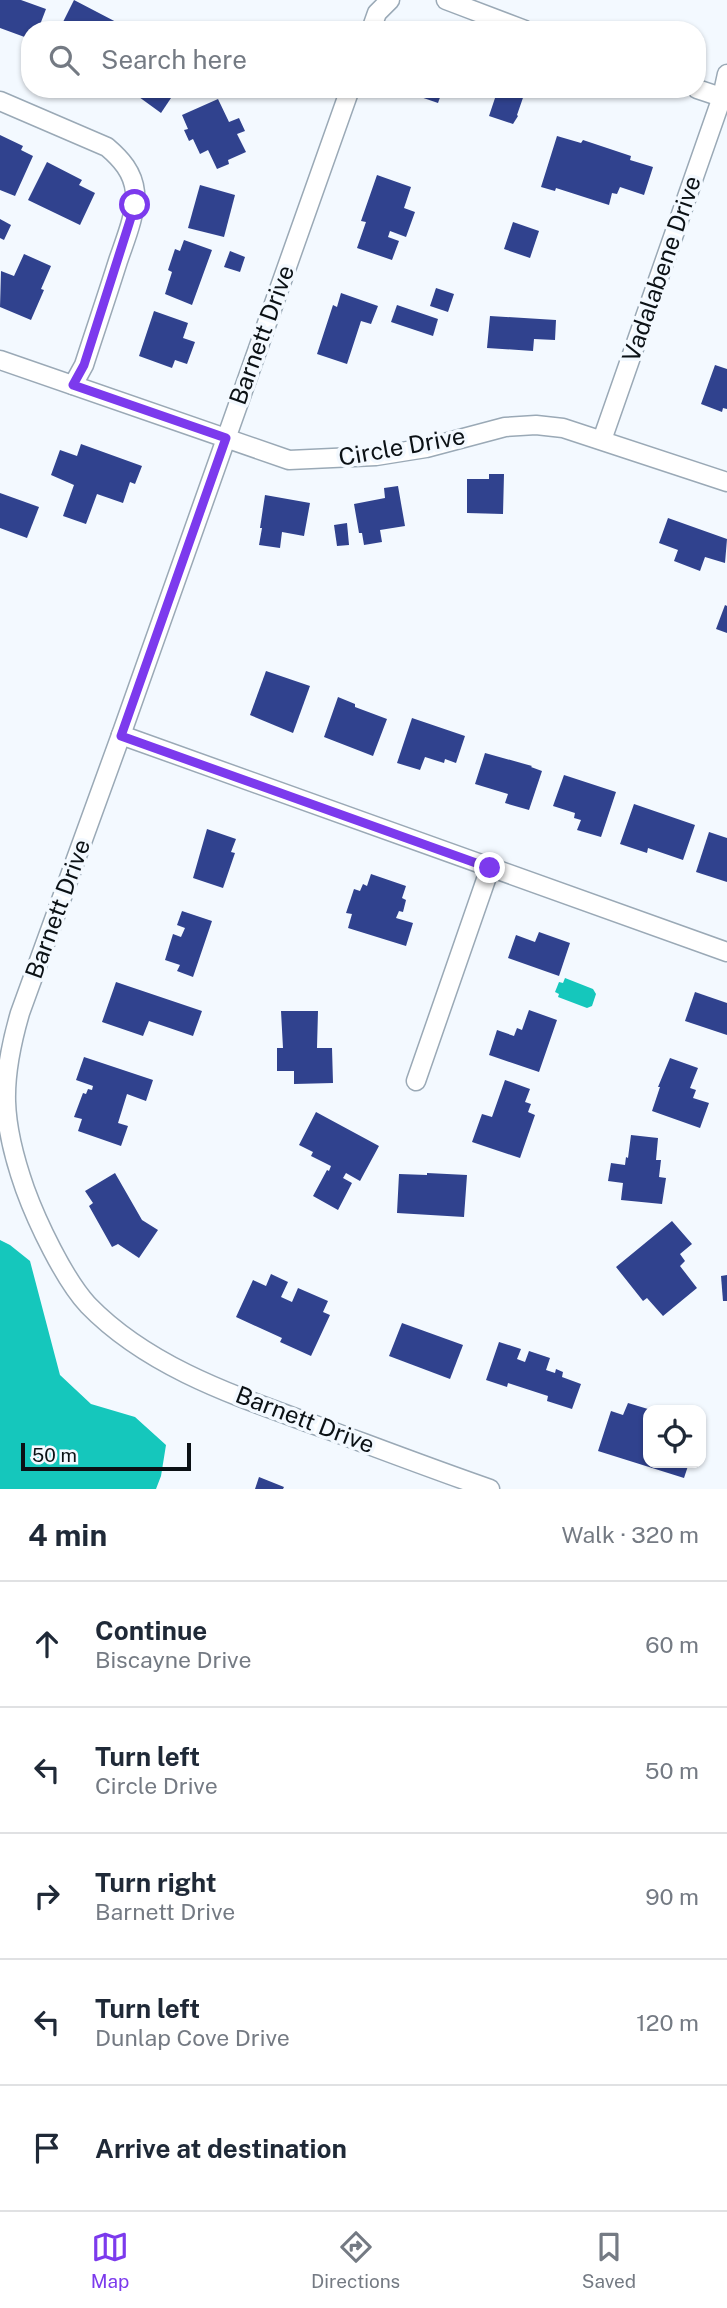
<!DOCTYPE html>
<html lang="en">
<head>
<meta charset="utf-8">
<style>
	:root { --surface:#fff; --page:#f6f6f7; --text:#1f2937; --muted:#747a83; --line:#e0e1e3; --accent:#7c3aed }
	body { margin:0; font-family:"Public Sans",sans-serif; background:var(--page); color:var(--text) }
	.controls { position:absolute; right:21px; bottom:21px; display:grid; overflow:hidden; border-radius:14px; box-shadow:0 2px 5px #0004 }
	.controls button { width:63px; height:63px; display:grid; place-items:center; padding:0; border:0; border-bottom:2px solid var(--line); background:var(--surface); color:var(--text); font:35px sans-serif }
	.scale { position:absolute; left:21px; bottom:18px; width:170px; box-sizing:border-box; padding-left:7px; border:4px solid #0b1115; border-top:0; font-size:19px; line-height:24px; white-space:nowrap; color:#0b1115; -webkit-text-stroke:5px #f3f9ff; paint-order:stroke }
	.stop { position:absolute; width:21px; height:21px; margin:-16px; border:5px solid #7c3aed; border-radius:50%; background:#fff }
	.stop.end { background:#7c3aed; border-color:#fff; box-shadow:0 2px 7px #0008 }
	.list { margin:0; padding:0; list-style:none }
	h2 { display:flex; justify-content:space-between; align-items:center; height:91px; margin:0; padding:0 28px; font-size:30px }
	h2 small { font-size:23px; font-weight:400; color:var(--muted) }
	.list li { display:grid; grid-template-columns:46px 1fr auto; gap:21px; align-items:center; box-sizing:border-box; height:126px; padding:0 28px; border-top:2px solid var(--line) }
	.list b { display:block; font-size:26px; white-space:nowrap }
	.list p { margin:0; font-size:23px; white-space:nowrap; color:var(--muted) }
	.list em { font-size:23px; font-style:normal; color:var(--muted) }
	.icon { flex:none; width:38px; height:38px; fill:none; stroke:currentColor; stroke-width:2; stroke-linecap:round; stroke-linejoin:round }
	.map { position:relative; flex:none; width:727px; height:1489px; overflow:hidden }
	.search { position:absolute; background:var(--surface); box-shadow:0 2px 5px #0004; left:21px; right:21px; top:21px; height:77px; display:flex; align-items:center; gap:18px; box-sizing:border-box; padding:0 24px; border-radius:28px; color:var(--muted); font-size:26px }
	.sheet { height:721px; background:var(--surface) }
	nav { display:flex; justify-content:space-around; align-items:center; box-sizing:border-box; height:98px; border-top:2px solid var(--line); background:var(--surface); font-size:19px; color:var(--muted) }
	nav a { display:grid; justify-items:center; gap:4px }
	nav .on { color:var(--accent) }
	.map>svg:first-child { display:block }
</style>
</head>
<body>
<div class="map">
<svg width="727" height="1489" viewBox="0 0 727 1489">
	<rect width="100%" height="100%" fill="#f3f9ff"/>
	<g fill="#15c7bc">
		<path d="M565,978L593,989L596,994L592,1006L587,1008L558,997L559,994L555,992L559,982L563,983Z"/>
		<path d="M0,1240L10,1245L30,1261L60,1375L91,1404L135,1417L166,1445L161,1476L156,1489H0Z"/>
	</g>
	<g fill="#30428e">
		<path d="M0,0H21L46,9L38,30H30V39L0,28Z"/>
		<path d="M74,0L120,24L122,21L138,30H59Z"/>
		<path d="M128,89H177L161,113Z"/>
		<path d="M410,89H443L438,103L409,93Z"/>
		<path d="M501,89H517L525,92L517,115L518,116L513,124L489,116L497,92L500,93Z"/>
		<path d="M218,99L229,122L239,118L245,131L237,134L246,152L228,160L229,164L217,169L208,150L200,154L193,139L189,141L184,130L188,129L182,115Z"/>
		<path d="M0,135L23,146L21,150L33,156L15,196L0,190Z"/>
		<path d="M557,136L581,143L583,140L631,156L630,160L653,167L644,195L620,187L617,194L612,193L609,205L556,188L555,191L541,187Z"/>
		<path d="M47,162L82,180L79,185L95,193L80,225L28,200Z"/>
		<path d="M377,175L411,187L404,208L415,212L406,237L390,231L388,237L399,241L392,260L357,248L366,222L361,221Z"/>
		<path d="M200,185L235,195L224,237L188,228Z"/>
		<path d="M0,219L11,225L4,240L0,238Z"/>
		<path d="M513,222L539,231L530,258L504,249Z"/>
		<path d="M184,240L212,250L192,305L165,294L172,272L168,270L175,249L180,251Z"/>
		<path d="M230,251L245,257L240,272L224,267Z"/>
		<path d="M24,254L51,266L41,289L44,290L31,320L0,307L1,271L14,276Z"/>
		<path d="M436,288L454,294L448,312L430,306Z"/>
		<path d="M341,293L378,306L371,324L361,321L347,364L317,354L333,305L337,307Z"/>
		<path d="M397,305L438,319L433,336L391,322Z"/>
		<path d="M154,311L188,323L183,338L195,342L187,364L175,360L172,368L139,356Z"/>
		<path d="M490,316L556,320L555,340L534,339L533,351L487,348Z"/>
		<path d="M715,365L727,369V409L723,408L722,412L701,404Z"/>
		<path d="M81,444L142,466L135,484L130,482L123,503L97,494L86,524L63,516L74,485L51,475L60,450L77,456Z"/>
		<path d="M489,474H504L503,514L467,513V479H489Z"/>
		<path d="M398,486L405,526L380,530L382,542L364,545L362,533H359L354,504L385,498L384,488Z"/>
		<path d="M0,493L39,507L27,538L0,528Z"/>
		<path d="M265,495L310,503L304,536L282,532L280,548L259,545L262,528H260Z"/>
		<path d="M668,518L727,539L725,563L705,557L700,571L674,561L678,550L659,543Z"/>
		<path d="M347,523L349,545L337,546L334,525Z"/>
		<path d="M725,605L727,606V633L716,629Z"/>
		<path d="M266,671L310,686L293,733L250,715Z"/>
		<path d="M338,697L355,704V707L387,719L373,756L324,737Z"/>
		<path d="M412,718L465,736L456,763L445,759L444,763L425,757L420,770L397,763Z"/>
		<path d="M485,753L532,766L531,767L542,771L529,810L505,803L508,794L475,784Z"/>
		<path d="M564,775L616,792L601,837L577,830L581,820L574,818L575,813L553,806Z"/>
		<path d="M634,804L695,825L683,860L648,848L647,853L620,844Z"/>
		<path d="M207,829L236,839L231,852L235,853L223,888L193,878Z"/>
		<path d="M709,832L727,838V882L696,872Z"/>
		<path d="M371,874L406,886L402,898L406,900L403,912L399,911L396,918L413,923L406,946L348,928L352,914L346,913L354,889L360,891L363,884L367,886Z"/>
		<path d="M182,911L212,921L193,977L177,971L180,965L165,960L173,934L181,937L185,928L177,925Z"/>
		<path d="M539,932L570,943L559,976L508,958L516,935L535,942Z"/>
		<path d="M116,982L202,1011L193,1036L149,1021L143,1036L102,1022Z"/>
		<path d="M695,992L727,1003V1035L685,1021Z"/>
		<path d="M529,1010L557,1020L539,1072L489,1055L497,1030L514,1036L517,1028L522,1030Z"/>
		<path d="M281,1011H318L317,1048H332L333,1083L294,1084V1071H277V1048H283Z"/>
		<path d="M84,1057L153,1080L146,1101L127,1094L118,1123L128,1126L121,1146L78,1131L82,1119L74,1117L83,1093L86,1094L88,1089L92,1090L93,1086L76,1080Z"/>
		<path d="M670,1058L698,1068L690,1088L696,1090L693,1098L709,1103L700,1128L652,1111L660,1087H658Z"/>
		<path d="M505,1080L530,1089L525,1102L531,1104L528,1112L535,1115L520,1158L472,1142L482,1114L492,1117Z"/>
		<path d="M316,1112L379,1146L360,1181L346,1173L343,1178L352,1183L338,1210L313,1196L327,1170L329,1171L331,1166L311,1156L313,1152L299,1145Z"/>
		<path d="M631,1135L658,1138L656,1160H661L659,1177L666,1178L662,1204L621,1200L623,1183L608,1181L611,1163L625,1165L626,1157L628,1158Z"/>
		<path d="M115,1173L142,1220L158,1230L139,1258L118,1244L112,1247L89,1206L93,1203L85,1191Z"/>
		<path d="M427,1173L467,1175L464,1217L397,1213L399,1174L427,1175Z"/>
		<path d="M672,1221L692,1244L680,1254L685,1261L680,1266L697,1288L663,1316L647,1298L643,1301L616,1267Z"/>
		<path d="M271,1274L288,1282L281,1297L292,1302L298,1288L328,1301L323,1312L330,1315L311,1356L280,1342L282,1338L236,1317L253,1280L266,1286Z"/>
		<path d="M727,1275V1301H723L721,1276Z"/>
		<path d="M402,1323L463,1345L450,1379L389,1356Z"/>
		<path d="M499,1342L521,1349L517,1359L525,1362L529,1351L550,1358L546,1370L555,1373L556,1369L563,1372L562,1377L581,1384L572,1409L547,1401L548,1396L508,1383L507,1387L486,1380Z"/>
		<path d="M628,1403L648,1409V1463H689L684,1478L598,1451L611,1411L623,1415Z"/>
		<path d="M259,1477L284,1487L283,1489H255Z"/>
	</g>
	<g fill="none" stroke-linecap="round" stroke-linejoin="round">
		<defs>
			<g id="minor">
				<path d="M446,0L525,30"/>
				<path d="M371,30L377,13L390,0"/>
				<path d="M350,89L121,735L20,1013C0,1082 1,1121 25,1189C37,1222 64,1279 88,1305C151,1370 242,1398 326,1429C380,1449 435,1470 490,1489"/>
				<path d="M697,89L727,99"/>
				<path d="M0,101L107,147C121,159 133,172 135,192C136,215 125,240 118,261C107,296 95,331 84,365L73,385"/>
				<path d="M0,360L289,460L376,456L426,448L505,427L536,425L563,428L727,482"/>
				<path d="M602,440L722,97L727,74"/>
				<path d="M121,735L727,952"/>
				<path d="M416,1081L490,868"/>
			</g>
		</defs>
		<use href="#minor" stroke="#9aa9b6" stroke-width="21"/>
		<use href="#minor" stroke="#fff" stroke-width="18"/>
	</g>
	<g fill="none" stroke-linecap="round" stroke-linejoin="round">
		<path stroke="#7c3aed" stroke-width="9" d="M135,205L84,365L73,385L226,438L121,736L490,868"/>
	</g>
	<g text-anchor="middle" stroke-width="7" stroke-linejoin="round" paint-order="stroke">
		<g font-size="24" fill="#0b1115" stroke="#f3f9ff">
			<text transform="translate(662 269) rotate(-71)" y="8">Vadalabene Drive</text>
			<text transform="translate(262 335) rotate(-70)" y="8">Barnett Drive</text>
			<text transform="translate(402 447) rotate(-10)" y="8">Circle Drive</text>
			<text transform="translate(58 909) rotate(-70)" y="8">Barnett Drive</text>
			<text transform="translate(305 1420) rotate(21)" y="8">Barnett Drive</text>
		</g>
	</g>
</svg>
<div class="controls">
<button><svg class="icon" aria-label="locate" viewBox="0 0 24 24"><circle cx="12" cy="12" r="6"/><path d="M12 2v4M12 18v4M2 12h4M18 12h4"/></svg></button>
</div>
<div class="scale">50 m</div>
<div class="stop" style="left:135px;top:205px"></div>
<div class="stop end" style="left:490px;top:868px"></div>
<div class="search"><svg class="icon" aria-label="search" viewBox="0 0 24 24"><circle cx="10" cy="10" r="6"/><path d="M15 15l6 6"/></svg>Search here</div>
</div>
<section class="sheet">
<h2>4 min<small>Walk · 320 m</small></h2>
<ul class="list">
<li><svg class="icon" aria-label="ahead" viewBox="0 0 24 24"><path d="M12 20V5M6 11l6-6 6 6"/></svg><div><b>Continue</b><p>Biscayne Drive</p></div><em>60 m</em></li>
<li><svg class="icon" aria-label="left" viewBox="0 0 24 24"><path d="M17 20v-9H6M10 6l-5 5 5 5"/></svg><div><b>Turn left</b><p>Circle Drive</p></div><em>50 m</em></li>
<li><svg class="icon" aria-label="right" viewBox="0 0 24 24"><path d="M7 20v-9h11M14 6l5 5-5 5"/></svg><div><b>Turn right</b><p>Barnett Drive</p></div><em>90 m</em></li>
<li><svg class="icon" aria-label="left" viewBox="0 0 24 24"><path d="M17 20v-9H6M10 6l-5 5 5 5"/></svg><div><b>Turn left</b><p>Dunlap Cove Drive</p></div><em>120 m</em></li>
<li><svg class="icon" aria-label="arrive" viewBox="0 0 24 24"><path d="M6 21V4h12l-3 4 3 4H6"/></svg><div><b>Arrive at destination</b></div></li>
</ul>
</section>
<nav>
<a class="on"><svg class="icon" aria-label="map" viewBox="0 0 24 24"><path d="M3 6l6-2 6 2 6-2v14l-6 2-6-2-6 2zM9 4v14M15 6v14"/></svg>Map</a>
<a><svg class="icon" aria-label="directions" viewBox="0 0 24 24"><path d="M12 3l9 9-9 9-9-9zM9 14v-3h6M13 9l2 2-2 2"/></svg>Directions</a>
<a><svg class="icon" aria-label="saved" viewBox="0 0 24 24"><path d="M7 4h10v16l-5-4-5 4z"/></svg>Saved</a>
</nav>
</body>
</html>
